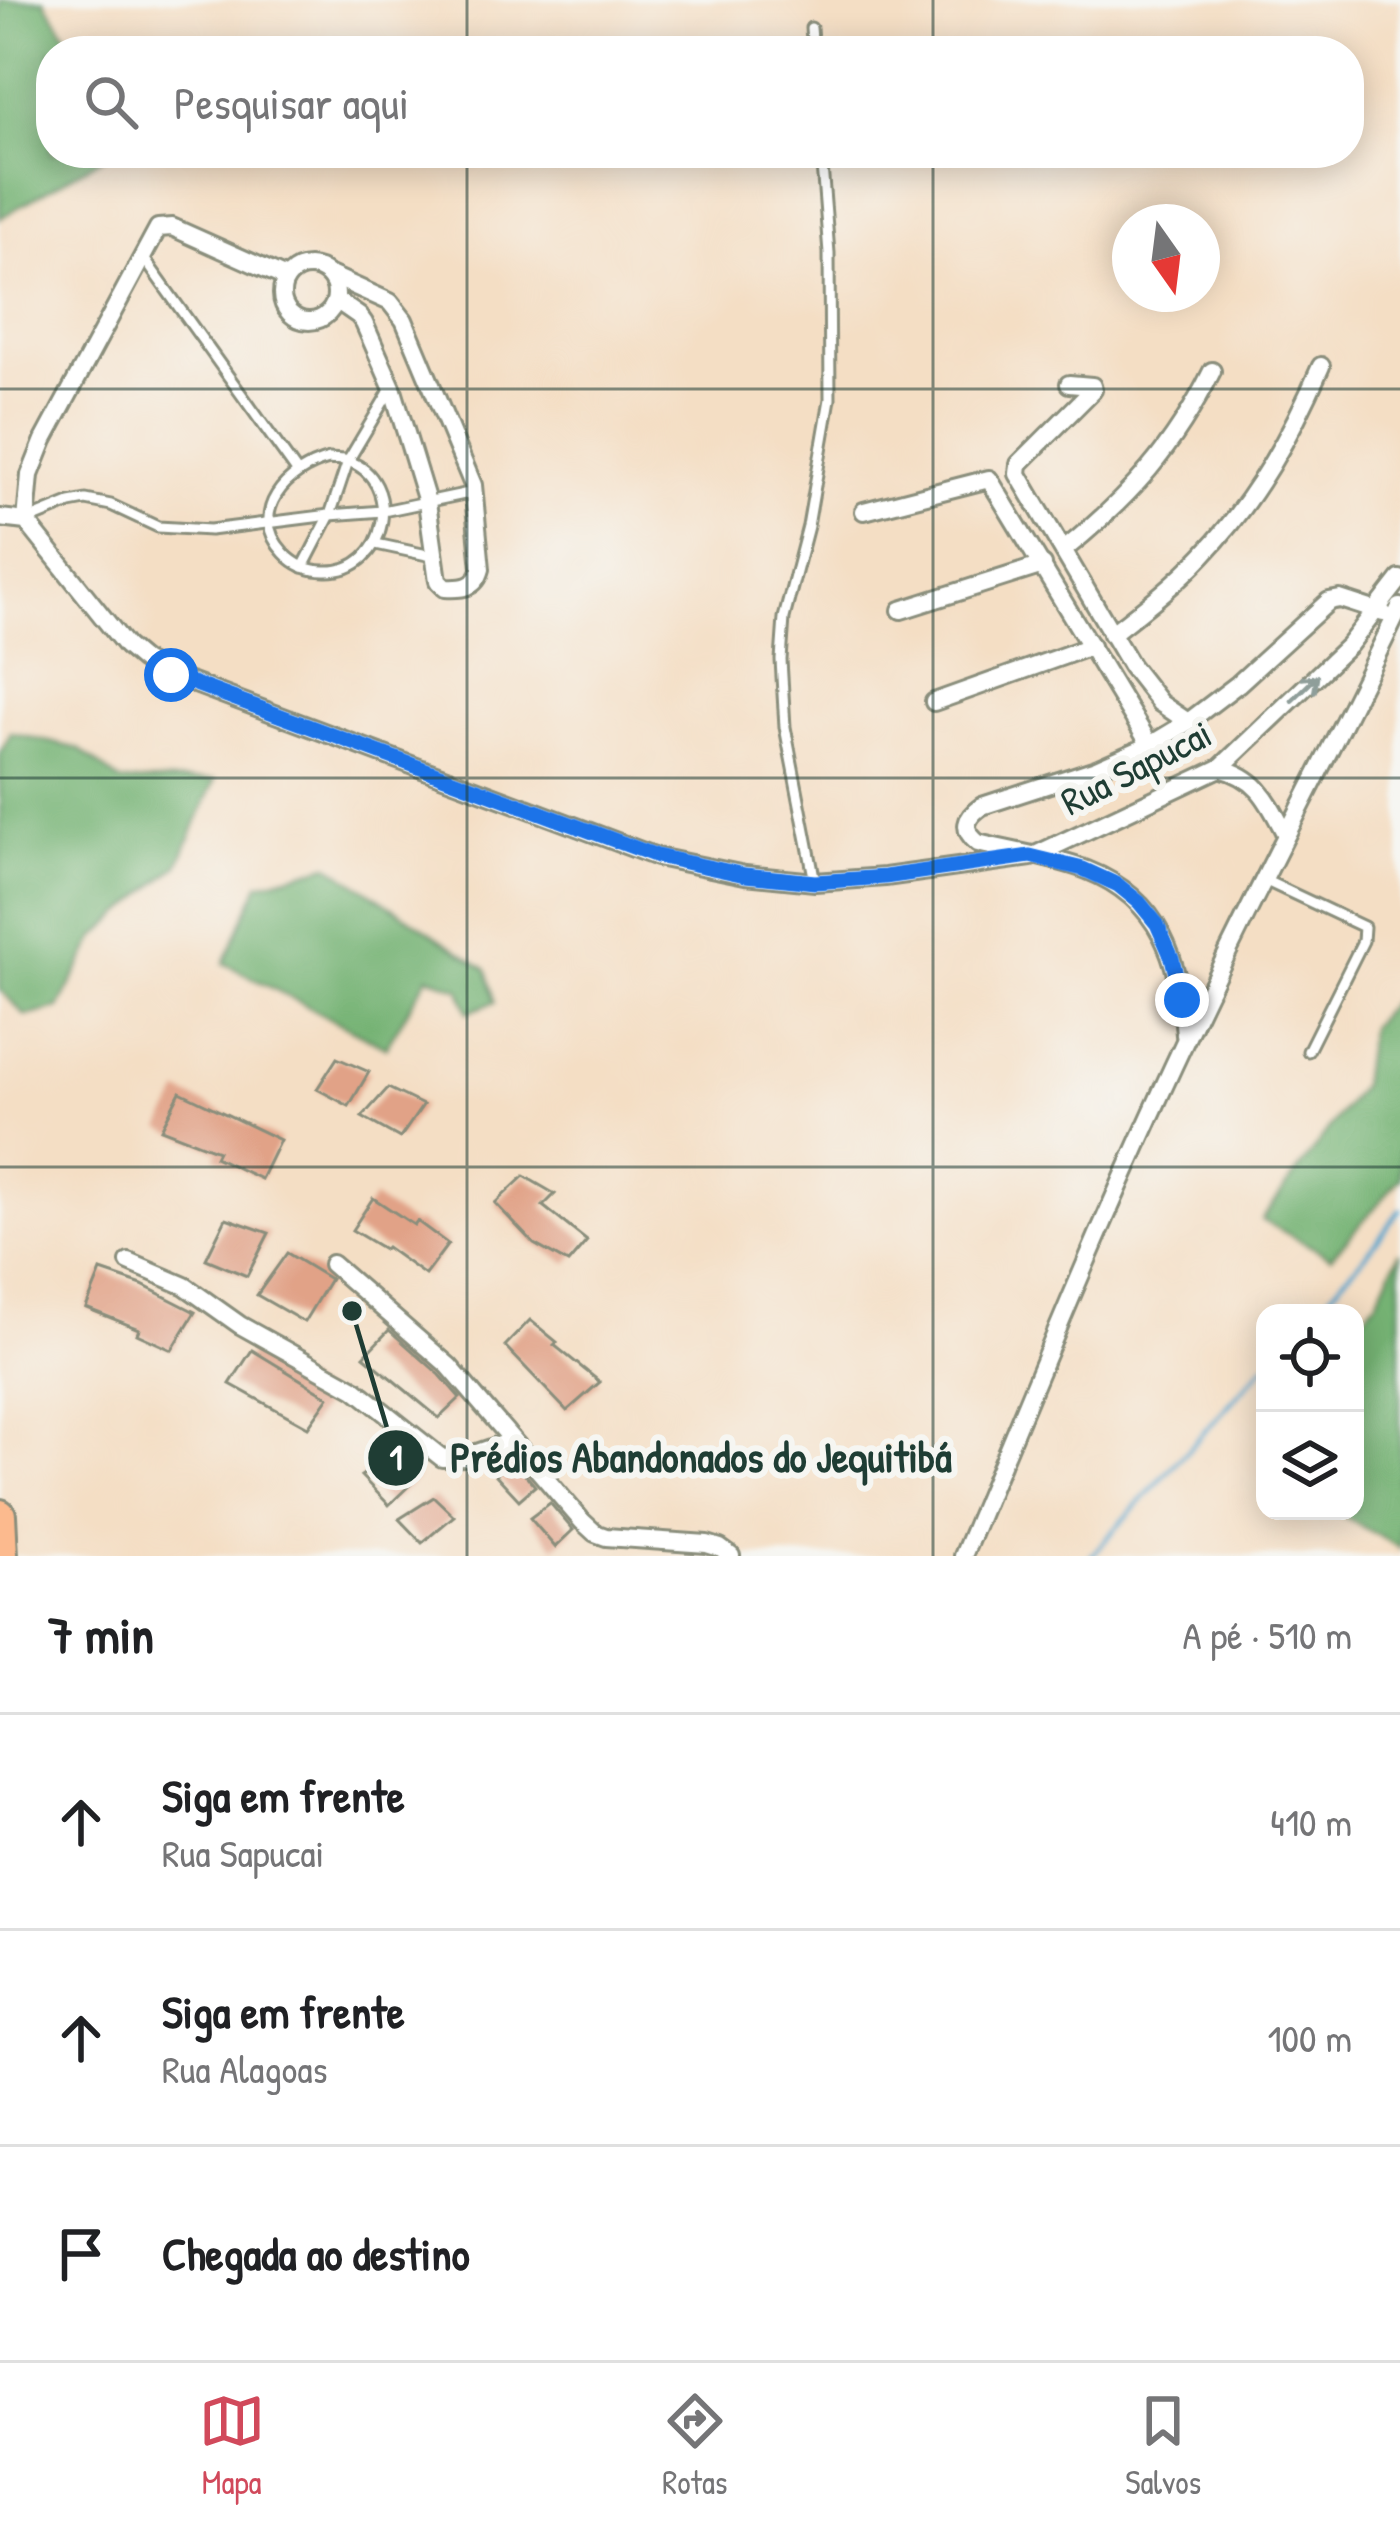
<!DOCTYPE html>
<html lang="pt">
<head>
<meta charset="utf-8">
<style>
	:root { --surface:#fff; --page:#f2f2f2; --text:#202124; --muted:#757577; --line:#e0e0e0; --accent:#d1495b }
	body { margin:0; font-family:"Patrick Hand",sans-serif; background:var(--page); color:var(--text) }
	.controls { position:absolute; right:36px; bottom:36px; display:grid; overflow:hidden; border-radius:24px; box-shadow:0 6px 30px #0003 }
	.controls button { width:108px; height:108px; display:grid; place-items:center; padding:0; border:0; border-bottom:3px solid var(--line); background:var(--surface); color:var(--text); font:60px sans-serif }
	.compass { position:absolute; left:1112px; top:204px; width:108px; height:108px; border-radius:50%; background:var(--surface); box-shadow:0 6px 30px #0003; rotate:166deg }
	.stop { position:absolute; width:36px; height:36px; margin:-27px; border:9px solid #1a73e8; border-radius:50%; background:#fff }
	.stop.end { background:#1a73e8; border-color:#fff; box-shadow:0 3px 12px #0008 }
	.list { margin:0; padding:0; list-style:none }
	h2 { display:flex; justify-content:space-between; align-items:center; height:156px; margin:0; padding:0 48px; font-size:51px }
	h2 small { font-size:39px; font-weight:400; color:var(--muted) }
	.list li { display:grid; grid-template-columns:78px 1fr auto; gap:36px; align-items:center; box-sizing:border-box; height:216px; padding:0 48px; border-top:3px solid var(--line) }
	.list b { display:block; font-size:45px; white-space:nowrap }
	.list p { margin:0; font-size:39px; white-space:nowrap; color:var(--muted) }
	.list em { font-size:39px; font-style:normal; color:var(--muted) }
	.icon { flex:none; width:66px; height:66px; fill:none; stroke:currentColor; stroke-width:2; stroke-linecap:round; stroke-linejoin:round }
	.map { position:relative; flex:none; width:1400px; height:1556px; overflow:hidden }
	.search { position:absolute; background:var(--surface); box-shadow:0 6px 30px #0003; left:36px; right:36px; top:36px; height:132px; display:flex; align-items:center; gap:30px; box-sizing:border-box; padding:0 42px; border-radius:48px; color:var(--muted); font-size:45px }
	.sheet { height:804px; background:var(--surface) }
	nav { display:flex; justify-content:space-around; align-items:center; box-sizing:border-box; height:168px; border-top:3px solid var(--line); background:var(--surface); font-size:33px; color:var(--muted) }
	nav a { display:grid; justify-items:center; gap:6px }
	nav .on { color:var(--accent) }
	.map>svg:first-child { display:block }
</style>
</head>
<body>
<div class="map">
<svg width="1400" height="1556" viewBox="0 0 1400 1556">
	<rect width="100%" height="100%" fill="#f6f6f2"/>
	<filter id="ink" filterUnits="userSpaceOnUse"><feTurbulence type="fractalNoise" baseFrequency=".00833" numOctaves="2"/><feDisplacementMap in="SourceGraphic" scale="24" xChannelSelector="R" yChannelSelector="G"/><feConvolveMatrix kernelMatrix="1 2 1 2 8 2 1 2 1" color-interpolation-filters="sRGB"/></filter>
	<filter id="wash" filterUnits="userSpaceOnUse"><feTurbulence type="fractalNoise" baseFrequency=".004" numOctaves="4" result="noise"/><feDisplacementMap in="SourceGraphic" scale="48" xChannelSelector="R" yChannelSelector="G"/><feGaussianBlur stdDeviation="2.7" result="paint"/><feColorMatrix in="noise" values="0 0 0 0 0 0 0 0 0 0 0 0 0 0 0 0 0 1.4 0 .05"/><feComposite in="paint" operator="in"/></filter>
	<g filter="url(#wash)">
		<rect width="100%" height="100%" fill="#f4dec4"/>
		<g fill="#75b273" stroke="#4a7854" stroke-width="3">
			<path d="M0,0H44L77,51H51V153H110L0,218Z"/>
			<path d="M11,733L79,749L121,782L215,780L178,865L96,937L59,1008L26,1016L0,990V753Z"/>
			<path d="M329,865L487,970L495,1002L468,1012L460,989L428,976L386,1047L224,963L259,884Z"/>
			<path d="M1400,992V1179L1331,1257L1262,1220L1361,1085L1369,1028Z"/>
			<path d="M1400,1251V1476L1397,1478L1400,1491V1548L1334,1511H1355V1326L1377,1300Z"/>
		</g>
		<g fill="none" stroke-linecap="round" stroke-linejoin="round">
			<g stroke="#51a5cd" stroke-width="4.5">
				<path d="M1313,1313L1369,1251L1400,1210"/>
				<path d="M1091,1556L1265,1365"/>
			</g>
		</g>
		<g id="blocks">
			<g fill="#e1a287">
				<path d="M337,1058L369,1072L349,1106L317,1089Z"/>
				<path d="M388,1088L423,1105L400,1138L362,1117Z"/>
				<path d="M180,1092L280,1140L261,1179L215,1157L218,1151L161,1129Z"/>
				<path d="M524,1176L555,1194L543,1206L587,1241L568,1263L534,1244L495,1203Z"/>
				<path d="M373,1198L414,1225L417,1221L448,1244L425,1275L386,1247L384,1249L352,1230Z"/>
				<path d="M226,1218L269,1233L247,1276L206,1259Z"/>
				<path d="M287,1253L330,1279L304,1322L257,1295Z"/>
				<path d="M101,1271L142,1285L195,1312L172,1350L137,1334L139,1329L86,1308Z"/>
				<path d="M530,1320L557,1342L554,1345L600,1382L567,1411L505,1346Z"/>
				<path d="M389,1330L440,1375L460,1398L439,1418L364,1356Z"/>
				<path d="M252,1350L329,1397L308,1427L230,1384Z"/>
				<path d="M393,1454L418,1477L389,1505L361,1476Z"/>
				<path d="M514,1461L535,1486L519,1500L495,1474Z"/>
				<path d="M434,1497L454,1516L422,1543L399,1519Z"/>
				<path d="M550,1503L573,1530L555,1547L530,1518Z"/>
			</g>
		</g>
	</g>
	<g filter="url(#ink)">
		<use href="#blocks" fill-opacity="0" stroke="#8a8e7c" stroke-width="3"/>
		<g fill="none" stroke-linecap="round" stroke-linejoin="round">
			<defs>
				<g id="lane">
					<path d="M811,28L813,51"/>
					<path d="M143,257L297,472"/>
					<path d="M329,459C335,460 342,459 348,461C403,479 390,573 325,571C309,571 295,565 284,553C246,512 287,470 329,459Z"/>
					<path d="M26,521L70,503L86,500L111,505L158,527L210,530L330,515L383,511L474,492"/>
					<path d="M376,544L432,556"/>
					<path d="M303,567L330,515L348,461L392,387"/>
					<path d="M1262,879L1364,927L1363,941L1308,1051"/>
					<path d="M815,882L785,727L781,660L784,618L808,526L830,399L829,253L821,153"/>
				</g>
				<g id="street">
					<circle cx="309" cy="294" r="27"/>
					<path d="M328,274L390,302L404,320L473,485L481,569C476,588 463,589 445,588L438,581L427,502L392,387L364,323L359,316L336,300"/>
					<path d="M1069,384L1092,386L1093,390L1019,464L1018,474L1131,666L1160,703L1188,722"/>
					<path d="M864,511L989,479L1150,745"/>
					<path d="M0,518L26,521L126,646L145,662L171,675L657,857L745,875L815,882L885,877L1031,857L1220,768L1349,645L1400,579"/>
					<path d="M26,521L30,475L44,440L158,228L172,227L286,278"/>
					<path d="M1064,550C1130,497 1174,448 1212,371"/>
					<path d="M901,610L1043,565"/>
					<path d="M1111,634C1143,609 1175,585 1203,555C1255,500 1291,435 1321,366"/>
					<path d="M934,702L1091,646"/>
					<path d="M1220,768C1259,778 1268,801 1286,835"/>
					<path d="M1185,1035C1180,961 1161,899 1087,870C1053,857 1013,852 978,843C961,829 965,818 982,806L1096,769L1150,745L1188,722L1238,684L1329,601L1340,599L1383,613"/>
					<path d="M129,1262L185,1286L240,1325L355,1389L442,1458L465,1457L512,1441"/>
					<path d="M332,1264L449,1366L582,1521L595,1533L606,1537L707,1544L720,1548L731,1556"/>
					<path d="M963,1556C1035,1383 1106,1209 1186,1039C1254,893 1331,752 1400,607"/>
				</g>
				<path id="highway" d="M0,1515L2,1556"/>
			</defs>
			<use href="#lane" stroke="#8a8e7c" stroke-width="15"/>
			<use href="#street" stroke="#8a8e7c" stroke-width="22"/>
			<use href="#highway" stroke="#8a8e7c" stroke-width="36"/>
			<use href="#lane" stroke="#fff" stroke-width="9"/>
			<use href="#street" stroke="#fff" stroke-width="16"/>
			<use href="#highway" stroke="#fcba8e" stroke-width="30"/>
		</g>
		<defs><path id="oneway-shaft" d="M-6 0H5M1.5-3L5.5 0L1.5 3" fill="none" stroke-width="1.6" stroke-linecap="round" stroke-linejoin="round" transform="scale(3)"/></defs>
		<use stroke="#8f9e9a" href="#oneway-shaft" transform="translate(1305 688) rotate(-44)"/>
	</g>
	<g fill="none" stroke-linecap="round" stroke-linejoin="round" filter="url(#ink)">
		<path stroke="#1a73e8" stroke-width="15" d="M171,675L657,856L745,875L815,882L885,877L1030,856L1083,869L1118,885L1139,902L1157,924L1172,958L1182,1000"/>
	</g>
	<path fill="none" stroke="#1f3d34" stroke-width="3" stroke-opacity="0.55" d="M467,0V51M933,0V51M467,153V1556M933,153V1556M0,389H1400M0,778H1400M0,1167H1400"/>
	<g text-anchor="middle" stroke-width="12" stroke-linejoin="round" paint-order="stroke">
		<g font-size="39" fill="#1f3d34" stroke="#f6f6f2">
			<text transform="translate(1136 767) rotate(-27)" y="14">Rua Sapucai</text>
		</g>
	</g>
	<path fill="none" stroke="#1f3d34" stroke-width="4.5" d="M352 1311L396 1458"/>
	<g fill="#1f3d34" stroke="#f6f6f2" stroke-width="4.5">
		<circle cx="352" cy="1311" r="12"/>
		<circle cx="396" cy="1458" r="30"/>
	</g>
	<g font-size="36" text-anchor="middle" font-weight="bold" fill="#fff">
		<text x="396" y="1470">1</text>
	</g>
	<g font-size="42" text-anchor="middle" font-weight="bold" fill="#1f3d34" stroke="#f6f6f2" stroke-width="12" stroke-linejoin="round" paint-order="stroke">
		<text x="701" y="1472">Prédios Abandonados do Jequitibá</text>
	</g>
</svg>
<div class="controls">
<button><svg class="icon" aria-label="locate" viewBox="0 0 24 24"><circle cx="12" cy="12" r="6"/><path d="M12 2v4M12 18v4M2 12h4M18 12h4"/></svg></button>
<button><svg class="icon" aria-label="layers" viewBox="0 0 24 24"><path d="M12 4l9 5-9 5-9-5zM3 14l9 5 9-5"/></svg></button>
</div>
<svg class="compass" viewBox="-18 -18 36 36"><path d="M0-13l5 13h-10z" fill="#e53935"/><path d="M0 13l5-13h-10z" fill="#757577"/></svg>
<div class="stop" style="left:171px;top:675px"></div>
<div class="stop end" style="left:1182px;top:1000px"></div>
<div class="search"><svg class="icon" aria-label="search" viewBox="0 0 24 24"><circle cx="10" cy="10" r="6"/><path d="M15 15l6 6"/></svg>Pesquisar aqui</div>
</div>
<section class="sheet">
<h2>7 min<small>A pé · 510 m</small></h2>
<ul class="list">
<li><svg class="icon" aria-label="ahead" viewBox="0 0 24 24"><path d="M12 20V5M6 11l6-6 6 6"/></svg><div><b>Siga em frente</b><p>Rua Sapucai</p></div><em>410 m</em></li>
<li><svg class="icon" aria-label="ahead" viewBox="0 0 24 24"><path d="M12 20V5M6 11l6-6 6 6"/></svg><div><b>Siga em frente</b><p>Rua Alagoas</p></div><em>100 m</em></li>
<li><svg class="icon" aria-label="arrive" viewBox="0 0 24 24"><path d="M6 21V4h12l-3 4 3 4H6"/></svg><div><b>Chegada ao destino</b></div></li>
</ul>
</section>
<nav>
<a class="on"><svg class="icon" aria-label="map" viewBox="0 0 24 24"><path d="M3 6l6-2 6 2 6-2v14l-6 2-6-2-6 2zM9 4v14M15 6v14"/></svg>Mapa</a>
<a><svg class="icon" aria-label="directions" viewBox="0 0 24 24"><path d="M12 3l9 9-9 9-9-9zM9 14v-3h6M13 9l2 2-2 2"/></svg>Rotas</a>
<a><svg class="icon" aria-label="saved" viewBox="0 0 24 24"><path d="M7 4h10v16l-5-4-5 4z"/></svg>Salvos</a>
</nav>
</body>
</html>
